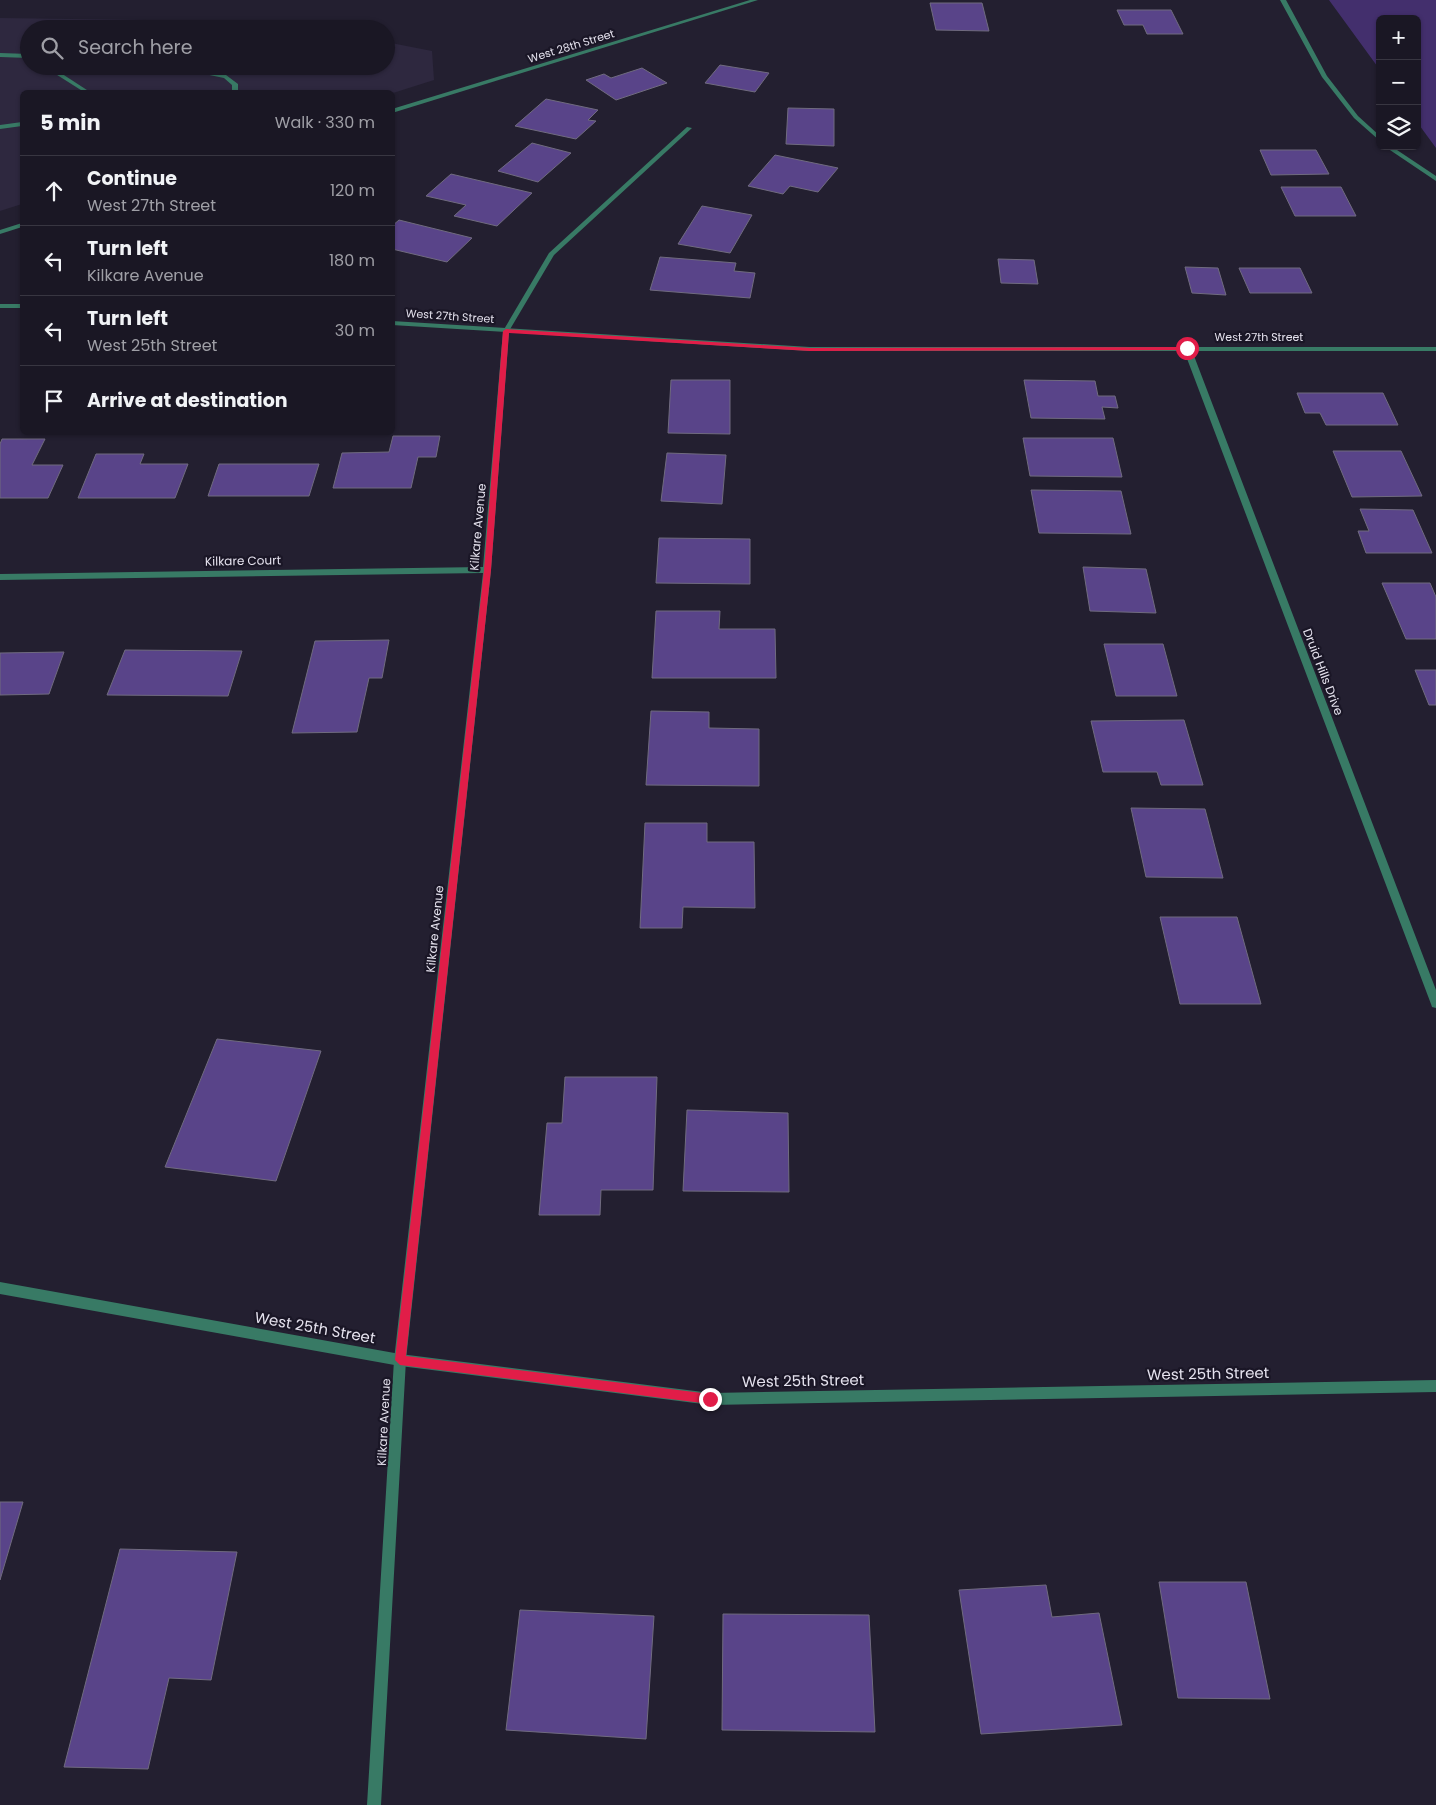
<!DOCTYPE html>
<html lang="en">
<head>
<meta charset="utf-8">
<style>
	:root { --surface:#1a1724; --page:#23202c; --text:#f1f3f6; --muted:#9f9fa6; --line:#383641 }
	body { margin:0; font-family:Poppins,sans-serif; background:var(--page); color:var(--text) }
	.controls { position:absolute; right:15px; top:15px; display:grid; overflow:hidden; border-radius:8px; box-shadow:0 1px 4px #0004 }
	.controls button { width:45px; height:45px; display:grid; place-items:center; padding:0; border:0; border-bottom:1px solid var(--line); background:var(--surface); color:var(--text); font:25px sans-serif }
	.stop { position:absolute; width:15px; height:15px; margin:-11px; border:4px solid #e11d48; border-radius:50%; background:#fff }
	.stop.end { background:#e11d48; border-color:#fff; box-shadow:0 1px 5px #0008 }
	.list { margin:0; padding:0; list-style:none }
	h2 { display:flex; justify-content:space-between; align-items:center; height:65px; margin:0; padding:0 20px; font-size:21px }
	h2 small { font-size:16px; font-weight:400; color:var(--muted) }
	.list li { display:grid; grid-template-columns:32px 1fr auto; gap:15px; align-items:center; box-sizing:border-box; height:70px; padding:0 20px; border-top:1px solid var(--line) }
	.list b { display:block; font-size:19px; white-space:nowrap }
	.list p { margin:0; font-size:16px; white-space:nowrap; color:var(--muted) }
	.list em { font-size:16px; font-style:normal; color:var(--muted) }
	.icon { flex:none; width:28px; height:28px; fill:none; stroke:currentColor; stroke-width:2; stroke-linecap:round; stroke-linejoin:round }
	.map { position:relative; flex:none; width:1436px; height:1805px; overflow:hidden }
	.search { position:absolute; background:var(--surface); box-shadow:0 1px 4px #0004; left:20px; top:20px; width:375px; height:55px; display:flex; align-items:center; gap:12px; box-sizing:border-box; padding:0 18px; border-radius:28px; color:var(--muted); font-size:19px }
	.panel { position:absolute; background:var(--surface); box-shadow:0 1px 4px #0004; left:20px; top:90px; width:375px; height:345px; border-radius:8px }
	.map>svg:first-child { display:block }
</style>
</head>
<body>
<div class="map">
<svg width="1436" height="1805" viewBox="0 0 1436 1805">
	<rect width="100%" height="100%" fill="#231f30"/>
	<path fill="#2e283f" d="M0,18L288,22L319,29H29V66H386V42L432,51L434,80L393,93L22,92V204L0,211Z"/>
	<path fill="#432f6d" d="M1329,0H1436V148L1417,122V19H1380V70Z"/>
	<g fill="#594489" stroke="#706b7f">
		<path d="M930,3H982L989,31L936,30Z"/>
		<path d="M1117,10H1171L1183,34H1147L1143,25H1124Z"/>
		<path d="M720,65L769,73L755,92L705,83Z"/>
		<path d="M642,68L667,83L616,100L586,80L604,74L611,78Z"/>
		<path d="M546,99L598,110L588,120L596,121L576,139L515,126Z"/>
		<path d="M788,108L834,109V146L786,144Z"/>
		<path d="M532,143L571,153L538,182L498,171Z"/>
		<path d="M1260,150H1316L1329,174L1271,175Z"/>
		<path d="M775,155L838,168L818,192L790,186L783,194L748,186Z"/>
		<path d="M451,174L532,193L497,226L454,216L466,205L426,196Z"/>
		<path d="M1281,187H1341L1356,216H1295Z"/>
		<path d="M702,206L752,215L730,253L678,244Z"/>
		<path d="M399,220L472,238L447,262L392,249V226Z"/>
		<path d="M660,257L736,263L734,271L755,273L750,298L650,290Z"/>
		<path d="M998,259L1034,260L1038,284L1001,283Z"/>
		<path d="M1185,267L1218,268L1226,295L1192,293Z"/>
		<path d="M1239,268H1300L1312,293H1250Z"/>
		<path d="M671,380H730V434L668,433Z"/>
		<path d="M1024,380L1095,381L1098,396H1115L1118,408L1102,407L1105,419L1031,418Z"/>
		<path d="M1297,393H1383L1398,425H1326L1320,413H1305Z"/>
		<path d="M393,436H440L436,457H418L411,488H333L342,453L389,452Z"/>
		<path d="M1023,438H1113L1122,477L1030,476Z"/>
		<path d="M2,439H45L32,465H63L48,498H0V444Z"/>
		<path d="M1333,451H1401L1422,496L1352,497Z"/>
		<path d="M667,453L726,455L722,504L661,501Z"/>
		<path d="M96,454H144L140,464H188L175,498H78Z"/>
		<path d="M219,464H319L309,496H208Z"/>
		<path d="M1031,490L1121,491L1131,534L1039,533Z"/>
		<path d="M1360,509L1413,510L1432,553H1366L1358,531H1369Z"/>
		<path d="M659,538L750,539V584L656,583Z"/>
		<path d="M1083,567L1146,569L1156,613L1090,611Z"/>
		<path d="M1382,583H1430L1436,597V639H1406Z"/>
		<path d="M656,611H720L719,629H775L776,678H652Z"/>
		<path d="M389,640L382,678H369L357,732L292,733L315,641Z"/>
		<path d="M1104,644H1163L1177,696H1116Z"/>
		<path d="M125,650L242,651L228,696L107,695Z"/>
		<path d="M64,652L49,694L0,695V653Z"/>
		<path d="M1415,670H1436V705H1429Z"/>
		<path d="M651,711L709,712V728L759,729V786L646,785Z"/>
		<path d="M1184,720L1203,785H1161L1157,772H1103L1091,721Z"/>
		<path d="M1131,808L1205,809L1223,878L1146,877Z"/>
		<path d="M645,823H707V842H754L755,908L683,907L682,928H640Z"/>
		<path d="M1160,917H1237L1261,1004H1180Z"/>
		<path d="M217,1039L321,1051L276,1181L165,1167Z"/>
		<path d="M565,1077H657L653,1190H601L600,1215H539L547,1123H562Z"/>
		<path d="M687,1110L788,1113L789,1192L683,1191Z"/>
		<path d="M0,1502H23L0,1580Z"/>
		<path d="M120,1549L237,1552L211,1680L169,1678L148,1769L64,1767Z"/>
		<path d="M1159,1582H1246L1270,1699L1178,1698Z"/>
		<path d="M1046,1585L1052,1617L1099,1613L1122,1725L981,1734L959,1590Z"/>
		<path d="M520,1610L654,1616L646,1739L506,1730Z"/>
		<path d="M723,1614L869,1615L875,1732L722,1730Z"/>
	</g>
	<g fill="none" stroke-linecap="round" stroke-linejoin="round">
		<g fill="#387a65" fill-rule="evenodd">
			<path d="M0,53L29,54V58L0,57Z"/>
			<path d="M43,66H50L90,92H84Z"/>
			<path d="M166,66H179L226,75L238,84V91L229,92L232,90V85L224,78Z"/>
			<path d="M22,122V126L0,129V125Z"/>
		</g>
		<g fill="#387a65" fill-rule="evenodd">
			<path d="M1280,0H1286L1327,76L1358,116L1380,136V141L1354,118L1322,77Z"/>
			<path d="M687,127L692,128L554,255L509,331L491,570L406,1360L381,1805H367L394,1360L483,573L0,580V574L483,567L503,331L549,253Z"/>
			<path d="M1384,146H1391L1436,176V181Z"/>
			<path d="M1187,346L1191,348L1436,990V1008L1432,1007L1431,1004L1183,348Z"/>
		</g>
		<g fill="#387a65" fill-rule="evenodd">
			<path d="M750,0H758L392,113V109Z"/>
			<path d="M22,223V227L0,234V230Z"/>
			<rect x="0" y="304" width="22" height="4"/>
			<path d="M392,321L810,347H1436V351H810L392,325Z"/>
			<path d="M0,1282L400,1354L711,1393L1436,1380V1392L711,1405L400,1366L0,1294Z"/>
		</g>
	</g>
	<path fill="#e11d48" d="M506,329L810,348L1187,347L1190,348L1187,350L810,351L509,333L491,570L406,1356L710,1394L714,1395L716,1399L714,1402L710,1404L400,1365L395,1360L484,570L503,331Z"/>
	<g text-anchor="middle" stroke-width="4.5" stroke-linejoin="round" paint-order="stroke">
		<g font-size="11" fill="#e5e2ee" stroke="#1a1626">
			<text transform="translate(571 46) rotate(-17)" y="4">West 28th Street</text>
			<text transform="translate(450 316) rotate(4)" y="4">West 27th Street</text>
			<text x="1259" y="341">West 27th Street</text>
		</g>
		<g font-size="12" fill="#e5e2ee" stroke="#1a1626">
			<text transform="translate(478 527) rotate(-85)" y="4">Kilkare Avenue</text>
			<text transform="translate(243 561) rotate(-1)" y="4">Kilkare Court</text>
			<text transform="translate(1323 672) rotate(69)" y="4">Druid Hills Drive</text>
			<text transform="translate(435 929) rotate(-84)" y="4">Kilkare Avenue</text>
			<text transform="translate(384 1422) rotate(-87)" y="4">Kilkare Avenue</text>
		</g>
		<g font-size="15" fill="#e5e2ee" stroke="#1a1626">
			<text transform="translate(315 1328) rotate(10)" y="5">West 25th Street</text>
			<text transform="translate(1208 1374) rotate(-1)" y="5">West 25th Street</text>
			<text transform="translate(803 1381) rotate(-1)" y="5">West 25th Street</text>
		</g>
	</g>
</svg>
<div class="controls">
<button>+</button>
<button>−</button>
<button><svg class="icon" aria-label="layers" viewBox="0 0 24 24"><path d="M12 4l9 5-9 5-9-5zM3 14l9 5 9-5"/></svg></button>
</div>
<div class="stop" style="left:1187px;top:348px"></div>
<div class="stop end" style="left:710px;top:1399px"></div>
<div class="search"><svg class="icon" aria-label="search" viewBox="0 0 24 24"><circle cx="10" cy="10" r="6"/><path d="M15 15l6 6"/></svg>Search here</div>
<section class="panel">
<h2>5 min<small>Walk · 330 m</small></h2>
<ul class="list">
<li><svg class="icon" aria-label="ahead" viewBox="0 0 24 24"><path d="M12 20V5M6 11l6-6 6 6"/></svg><div><b>Continue</b><p>West 27th Street</p></div><em>120 m</em></li>
<li><svg class="icon" aria-label="left" viewBox="0 0 24 24"><path d="M17 20v-9H6M10 6l-5 5 5 5"/></svg><div><b>Turn left</b><p>Kilkare Avenue</p></div><em>180 m</em></li>
<li><svg class="icon" aria-label="left" viewBox="0 0 24 24"><path d="M17 20v-9H6M10 6l-5 5 5 5"/></svg><div><b>Turn left</b><p>West 25th Street</p></div><em>30 m</em></li>
<li><svg class="icon" aria-label="arrive" viewBox="0 0 24 24"><path d="M6 21V4h12l-3 4 3 4H6"/></svg><div><b>Arrive at destination</b></div></li>
</ul>
</section>
</div>
</body>
</html>
